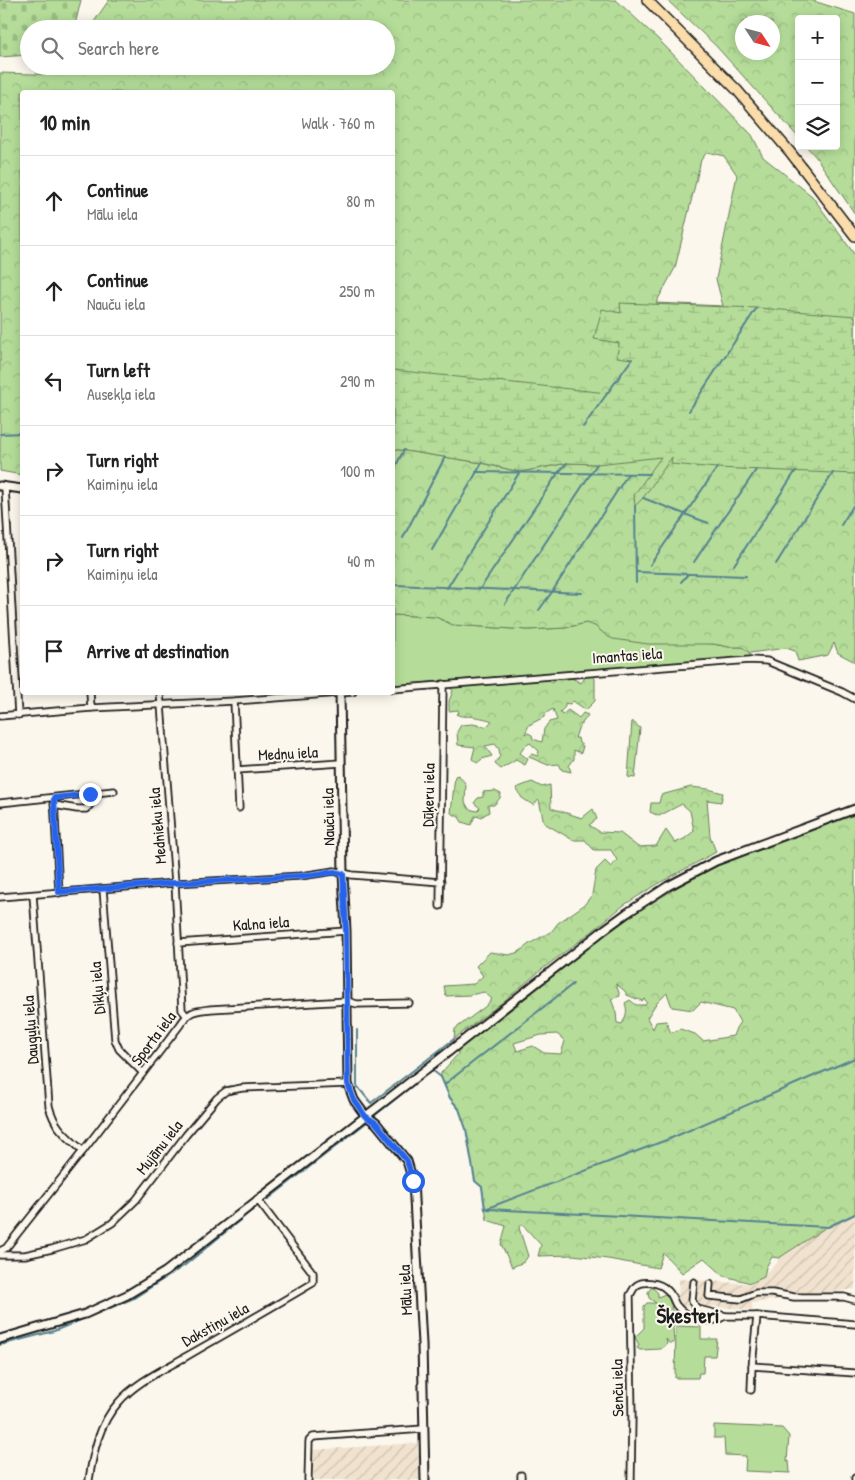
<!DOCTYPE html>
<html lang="en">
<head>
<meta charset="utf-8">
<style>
	:root { --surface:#fff; --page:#f6f6f6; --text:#222; --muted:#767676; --line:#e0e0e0 }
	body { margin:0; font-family:"Patrick Hand",sans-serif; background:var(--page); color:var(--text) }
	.controls { position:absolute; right:15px; top:15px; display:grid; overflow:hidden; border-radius:5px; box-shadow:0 2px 12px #0003 }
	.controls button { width:45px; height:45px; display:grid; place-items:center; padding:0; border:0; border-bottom:1px solid var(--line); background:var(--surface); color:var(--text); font:25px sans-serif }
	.compass { position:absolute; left:735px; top:15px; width:45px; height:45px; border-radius:50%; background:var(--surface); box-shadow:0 2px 12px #0003; rotate:126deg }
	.stop { position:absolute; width:15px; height:15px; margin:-11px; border:4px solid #2563eb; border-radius:50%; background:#fff }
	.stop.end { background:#2563eb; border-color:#fff; box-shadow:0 1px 5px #0008 }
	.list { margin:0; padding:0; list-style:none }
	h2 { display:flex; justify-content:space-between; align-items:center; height:65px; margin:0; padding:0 20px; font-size:21px }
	h2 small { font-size:16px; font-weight:400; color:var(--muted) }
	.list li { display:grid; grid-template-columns:32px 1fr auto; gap:15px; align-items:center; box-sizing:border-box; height:90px; padding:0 20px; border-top:1px solid var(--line) }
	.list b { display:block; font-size:19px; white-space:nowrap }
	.list p { margin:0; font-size:16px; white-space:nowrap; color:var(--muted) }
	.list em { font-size:16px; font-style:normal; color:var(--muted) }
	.icon { flex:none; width:28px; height:28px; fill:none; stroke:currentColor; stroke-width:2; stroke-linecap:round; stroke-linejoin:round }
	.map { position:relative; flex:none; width:855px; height:1480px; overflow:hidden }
	.search { position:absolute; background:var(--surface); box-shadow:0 2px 12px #0003; left:20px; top:20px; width:375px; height:55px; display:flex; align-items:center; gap:12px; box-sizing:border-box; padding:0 18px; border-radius:28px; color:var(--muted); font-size:19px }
	.panel { position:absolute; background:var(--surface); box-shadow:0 2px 12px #0003; left:20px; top:90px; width:375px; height:605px; border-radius:5px }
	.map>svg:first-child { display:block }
</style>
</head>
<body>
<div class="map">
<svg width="855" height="1480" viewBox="0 0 855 1480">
	<defs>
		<pattern id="industrial-furrows" width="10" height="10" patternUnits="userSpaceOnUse" patternTransform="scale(1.25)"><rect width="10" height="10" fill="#f0e2ce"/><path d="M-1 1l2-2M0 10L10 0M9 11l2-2" fill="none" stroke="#cdc1b0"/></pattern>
		<pattern id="forest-crowns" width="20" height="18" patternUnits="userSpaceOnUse" patternTransform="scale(1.25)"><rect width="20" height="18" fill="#b5dd99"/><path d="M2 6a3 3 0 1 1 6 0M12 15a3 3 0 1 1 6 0" fill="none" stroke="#9bbd83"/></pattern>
		<pattern id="wetland-marsh" width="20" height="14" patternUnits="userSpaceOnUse" patternTransform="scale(1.25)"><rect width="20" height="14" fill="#b5dd99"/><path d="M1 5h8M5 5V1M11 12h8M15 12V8" fill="none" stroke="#9bbd83"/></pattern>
		<pattern id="cemetery-stones" width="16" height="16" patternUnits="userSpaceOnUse" patternTransform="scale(1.25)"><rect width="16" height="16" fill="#b5dd99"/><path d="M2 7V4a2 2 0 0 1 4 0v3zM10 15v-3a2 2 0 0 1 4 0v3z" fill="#9bbd83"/></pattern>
	</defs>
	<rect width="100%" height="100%" fill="#fbf7ec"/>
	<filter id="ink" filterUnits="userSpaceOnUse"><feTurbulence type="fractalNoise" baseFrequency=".02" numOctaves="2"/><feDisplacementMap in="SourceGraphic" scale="10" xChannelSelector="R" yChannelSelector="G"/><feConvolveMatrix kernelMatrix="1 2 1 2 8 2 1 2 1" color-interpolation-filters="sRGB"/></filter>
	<g filter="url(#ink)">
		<g fill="url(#industrial-furrows)">
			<path d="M855,1214V1289L752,1303V1310L696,1305L680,1307L681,1303H678L679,1279L753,1284L777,1263L779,1258L825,1228Z"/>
			<path d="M418,1443L420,1480H314L312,1450Z"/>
		</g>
		<g fill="#b5dd99" stroke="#687c5a">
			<path d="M393,615L436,617L453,625L528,630L565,628L586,623L595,626L607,636L713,644L729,647H742L750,653V657L393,685Z"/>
			<path d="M652,1287L658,1293V1297L665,1294L670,1298L673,1305L671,1308L674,1314L672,1318L677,1323L673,1327L674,1343H669L666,1339L667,1344L661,1349L640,1350L637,1348L639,1345L635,1337L644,1328V1306L647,1303H656L649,1298L648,1292Z"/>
			<path d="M676,1326L701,1327V1339H717L715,1356H704L703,1373H699L698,1378H675Z"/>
			<path d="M714,1425L782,1428L789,1436L787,1461H789L790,1473L745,1471L746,1456L725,1455L724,1438H714Z"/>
		</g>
		<g fill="url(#forest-crowns)" stroke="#687c5a" fill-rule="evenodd">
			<path d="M109,0H616L659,40L752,135L763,157L812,196L855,255V393L681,440L672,458L720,463L855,471V662L838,653L834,643L828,655L798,661L795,651L786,648L750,653L742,647H729L713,644H648L613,639L607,636L595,626L586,623L565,628L528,630L453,625L436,617L393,615V449L482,463L520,472L567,463L597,464L393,415L392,92H22V475L0,471V73L65,75L67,66H386V29H89ZM707,152L724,156L737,175L716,279L723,306L656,303L675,268L701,160Z"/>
			<path d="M667,0H810L855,14V214L816,157L806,146H836V19H799V138L716,46ZM742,22H772V52H742Z"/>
			<path d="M586,674H589L595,678V701L586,710L573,701L570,704L565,703V707L560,712L562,715L568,710L579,718L583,713L588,715L578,729L575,738H578L579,743L583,746L581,753L574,750V759L569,766L571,772L562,770L559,764L548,765L529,757L531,754L538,756L539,751L530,743L525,746L520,753L528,759L525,765L516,760L501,769L495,764L500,756L499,749L495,744L485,746L492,756L482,759L477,763L472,759L475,747L458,745L457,732L461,725L473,724L486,727L492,721C488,719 482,718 476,717C469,715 463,718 456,714L459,713L458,710L449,711V701L453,691L448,686L468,683L473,687L477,682H482L485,685L490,681L519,682L521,679L532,682L535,679L550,678L551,683L558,678L562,680L568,676L581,683L584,679ZM553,709L557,720L549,722L544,729L542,742L533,739L532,735L528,733L525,734L529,725L544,717L546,713Z"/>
			<path d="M632,721L640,728L635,778L628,777Z"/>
			<path d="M458,775L466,784L465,802L469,809L477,811L480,808L474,803L478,798L483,797V792L495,791L501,794L500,798L494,805H488L489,812L481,817L475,816L471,825L462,822L459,817L451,813L455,776Z"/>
			<path d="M532,782L542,787L550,785L551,808L582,818L593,809L597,819L589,825L600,832L620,833L638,847L656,846L666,830L675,843L684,839L694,831L690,811L682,804L659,816L650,812L651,803H659L661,795L691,787L708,789L723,793L721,802L707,800L710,836L716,852L661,882L624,905L590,933L541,970L504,1001L454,1039L455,1029L486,1006L492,999L484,992L470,995L446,996L444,986L474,984L483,976L476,966L490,952L509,955L519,952L529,944L552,931L558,923L584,905L592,895L596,870L605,861L611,867L617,860L611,850H594L585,840H573L544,823L539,800L533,805L522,798L516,788Z"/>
			<path d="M855,812V1214L825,1228L779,1258L772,1257L766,1267L764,1277L751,1283L724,1276L704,1258L682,1273L663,1253L658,1268L608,1259L573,1255L538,1256L541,1245L522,1224L519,1228L528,1256L524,1262L512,1267L501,1244L506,1226L487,1220L482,1187L475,1181L466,1129L459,1109L450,1098L441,1077V1073L458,1054V1049L630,916L719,862ZM616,984L625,991L627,995L642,1001L644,999L647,1002L645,1005H636L630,1000L625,1003C628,1012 626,1016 622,1024L617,1023L616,1012L611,999L620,996ZM667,993L672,1007L693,1010L701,1002L733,1010L740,1022L736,1028L733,1036L703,1041L695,1034L680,1029L671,1033L666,1021L656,1022L653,1029L647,1018L655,1005ZM557,1034L565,1041L561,1054L544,1053L533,1046L517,1051L514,1043L541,1035Z"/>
		</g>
		<path fill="url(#wetland-marsh)" stroke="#687c5a" d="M620,303L758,308L855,316V474L717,468L671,464L672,457L643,498L635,506L634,495L661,457L597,464L567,463L520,472L482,463L393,449V370L607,393L632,359L617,357L619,343L594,339L602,309L621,313Z"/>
		<path fill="url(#cemetery-stones)" stroke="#687c5a" d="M0,0H81L74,29H29V55L0,57Z"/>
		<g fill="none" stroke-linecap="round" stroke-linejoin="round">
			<g stroke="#568190" stroke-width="2">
				<path d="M689,411L756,309"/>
				<path d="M583,427L632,359"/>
				<path d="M0,434L22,433"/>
				<path d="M476,472L649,474"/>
				<path d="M392,473L404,450"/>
				<path d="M643,498L708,523"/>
				<path d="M635,506L636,583"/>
				<path d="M841,525L855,503"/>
				<path d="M403,538L445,457"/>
				<path d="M432,550L482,463"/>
				<path d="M694,562L756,470"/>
				<path d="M776,564L833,473"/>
				<path d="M650,565L717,468"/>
				<path d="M734,565L795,472"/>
				<path d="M636,572L746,576"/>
				<path d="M392,578L395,585L582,593"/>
				<path d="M681,582L688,574"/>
				<path d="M447,588L519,473"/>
				<path d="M480,589L558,473L567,463"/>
				<path d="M505,604L597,464"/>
				<path d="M539,610L552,592L628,474"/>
				<path d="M357,1030V1086L371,1103L454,1039"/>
				<path d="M445,1084L573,984"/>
				<path d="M374,1116L432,1070L441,1077L450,1098L459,1109L466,1129L475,1181L482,1187L485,1209"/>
				<path d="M267,1200L367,1122"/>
				<path d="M485,1209L669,1139L855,1058"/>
				<path d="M488,1209L828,1227L855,1214"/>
				<path d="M0,1345L54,1331L134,1298L185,1265L256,1207"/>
			</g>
			<defs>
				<g id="minor">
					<path d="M5,487L18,715"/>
					<path d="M392,689L750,660L767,661L842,692L855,699"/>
					<path d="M90,692L91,708"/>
					<path d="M160,692L175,883L182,1010L186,1015"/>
					<path d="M234,701L239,808"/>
					<path d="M0,716L91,708L234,701L353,692"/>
					<path d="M237,770L341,763"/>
					<path d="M54,798L59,893"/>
					<path d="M0,803L114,791"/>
					<path d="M54,805L77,809H86L90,805V794"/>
					<path d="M103,889L115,1040L119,1049L143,1073"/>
					<path d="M33,895L49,1106C55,1129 67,1136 83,1151"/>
					<path d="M0,897L175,883L301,876L334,871L352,875L441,882"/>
					<path d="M440,906L443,684"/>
					<path d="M178,943L346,931"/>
					<path d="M0,1251L6,1248L83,1151L180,1025C189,1010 196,1011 211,1009L347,1001L357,1004L409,1003"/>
					<path d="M0,1255H25L52,1249L86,1239L112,1223L136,1200L186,1135L217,1098L226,1091L242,1088L348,1084"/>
					<path d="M694,1282L692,1300L695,1306L698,1309L726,1316H757L855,1324"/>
					<path d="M710,1284L709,1296L741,1299L756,1293H772L794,1297H844L855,1300"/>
					<path d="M757,1316L752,1366L855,1373"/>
					<path d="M751,1390L752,1366"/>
					<path d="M89,1480C93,1453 99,1424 118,1403C136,1382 163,1370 187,1356C229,1332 271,1308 313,1283V1273L257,1199"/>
					<path d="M308,1480L309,1441L313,1437L423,1429"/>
					<path d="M521,1480V1475"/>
					<path d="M631,1480L632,1417L630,1295C632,1292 634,1287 637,1285C644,1280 660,1283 666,1289C672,1293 673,1300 676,1305C685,1317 701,1322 715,1320C718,1320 722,1317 726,1316"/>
					<path d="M855,1480V1478"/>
				</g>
				<g id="tertiary">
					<path d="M0,486L22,489"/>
					<path d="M340,692L343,874L346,931L348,1084L354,1100L365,1115L376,1123L407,1161L413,1181L422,1344L425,1480"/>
					<path d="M0,1339L85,1314L127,1295L165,1272L442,1057L605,929L627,913L668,886L716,861L855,809"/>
				</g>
				<path id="trunk" d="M647,0L737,90L790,152L855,236"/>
			</defs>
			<use href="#minor" stroke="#1c1c1c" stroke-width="9"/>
			<use href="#tertiary" stroke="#1c1c1c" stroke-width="11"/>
			<use href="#trunk" stroke="#1c1c1c" stroke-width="12"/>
			<use href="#minor" stroke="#fbf7ec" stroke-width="5.5"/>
			<use href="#tertiary" stroke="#fbf7ec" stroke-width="7"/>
			<use href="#trunk" stroke="#faddab" stroke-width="9"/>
		</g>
	</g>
	<g fill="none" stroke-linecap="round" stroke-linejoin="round" filter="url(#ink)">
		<path stroke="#2563eb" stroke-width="6" d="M90,794L54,798L59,892L175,883L301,876L334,872L343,874L346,931L348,1084L354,1100L365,1116L376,1123L407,1161L413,1181"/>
	</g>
	<g text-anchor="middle" stroke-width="4" stroke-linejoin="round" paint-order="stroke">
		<g font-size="16" fill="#1c1c1c" stroke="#fbf7ec">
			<text transform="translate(627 655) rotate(-4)" y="6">Imantas iela</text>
			<text transform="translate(288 753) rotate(-3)" y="6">Medņu iela</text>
			<text transform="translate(428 795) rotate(-89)" y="6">Dūķeru iela</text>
			<text transform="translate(328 817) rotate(-91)" y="6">Nauču iela</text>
			<text transform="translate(157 826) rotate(-95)" y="6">Mednieku iela</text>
			<text transform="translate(261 923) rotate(-4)" y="6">Kalna iela</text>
			<text transform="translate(97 988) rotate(-95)" y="6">Dikļu iela</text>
			<text transform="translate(30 1030) rotate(-94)" y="6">Dauguļu iela</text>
			<text transform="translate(153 1038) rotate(-53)" y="6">Sporta iela</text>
			<text transform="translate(159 1147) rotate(-52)" y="6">Mujānu iela</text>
			<text transform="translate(405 1290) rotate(-93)" y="6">Mālu iela</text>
			<text transform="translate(215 1324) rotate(-29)" y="6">Dakstiņu iela</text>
			<text transform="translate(617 1388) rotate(-91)" y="6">Senču iela</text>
		</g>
		<g font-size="21" font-weight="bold" fill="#1c1c1c" stroke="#fbf7ec">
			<text x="688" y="1323">Šķesteri</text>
		</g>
	</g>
</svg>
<div class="controls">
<button>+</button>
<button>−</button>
<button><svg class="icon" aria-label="layers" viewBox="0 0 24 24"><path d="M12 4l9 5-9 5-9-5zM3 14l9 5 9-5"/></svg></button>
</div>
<svg class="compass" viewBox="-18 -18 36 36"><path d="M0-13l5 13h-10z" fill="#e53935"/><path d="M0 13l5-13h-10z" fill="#767676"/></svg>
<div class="stop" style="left:413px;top:1181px"></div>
<div class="stop end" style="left:90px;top:794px"></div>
<div class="search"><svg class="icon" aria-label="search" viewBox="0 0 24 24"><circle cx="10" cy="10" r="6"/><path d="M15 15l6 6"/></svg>Search here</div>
<section class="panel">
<h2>10 min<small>Walk · 760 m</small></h2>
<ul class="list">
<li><svg class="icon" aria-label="ahead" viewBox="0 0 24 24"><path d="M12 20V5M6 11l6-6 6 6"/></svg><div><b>Continue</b><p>Mālu iela</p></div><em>80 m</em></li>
<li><svg class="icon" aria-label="ahead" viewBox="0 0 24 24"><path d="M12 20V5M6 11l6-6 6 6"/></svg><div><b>Continue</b><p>Nauču iela</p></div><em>250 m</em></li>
<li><svg class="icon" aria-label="left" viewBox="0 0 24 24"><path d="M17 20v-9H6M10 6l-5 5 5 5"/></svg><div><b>Turn left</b><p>Ausekļa iela</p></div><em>290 m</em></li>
<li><svg class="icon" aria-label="right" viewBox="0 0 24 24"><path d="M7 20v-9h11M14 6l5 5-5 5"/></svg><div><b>Turn right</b><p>Kaimiņu iela</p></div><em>100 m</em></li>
<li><svg class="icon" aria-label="right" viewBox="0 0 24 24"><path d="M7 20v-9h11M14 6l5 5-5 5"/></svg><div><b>Turn right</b><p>Kaimiņu iela</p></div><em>40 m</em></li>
<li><svg class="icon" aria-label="arrive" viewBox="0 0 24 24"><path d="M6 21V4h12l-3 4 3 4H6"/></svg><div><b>Arrive at destination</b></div></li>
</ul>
</section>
</div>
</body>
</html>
